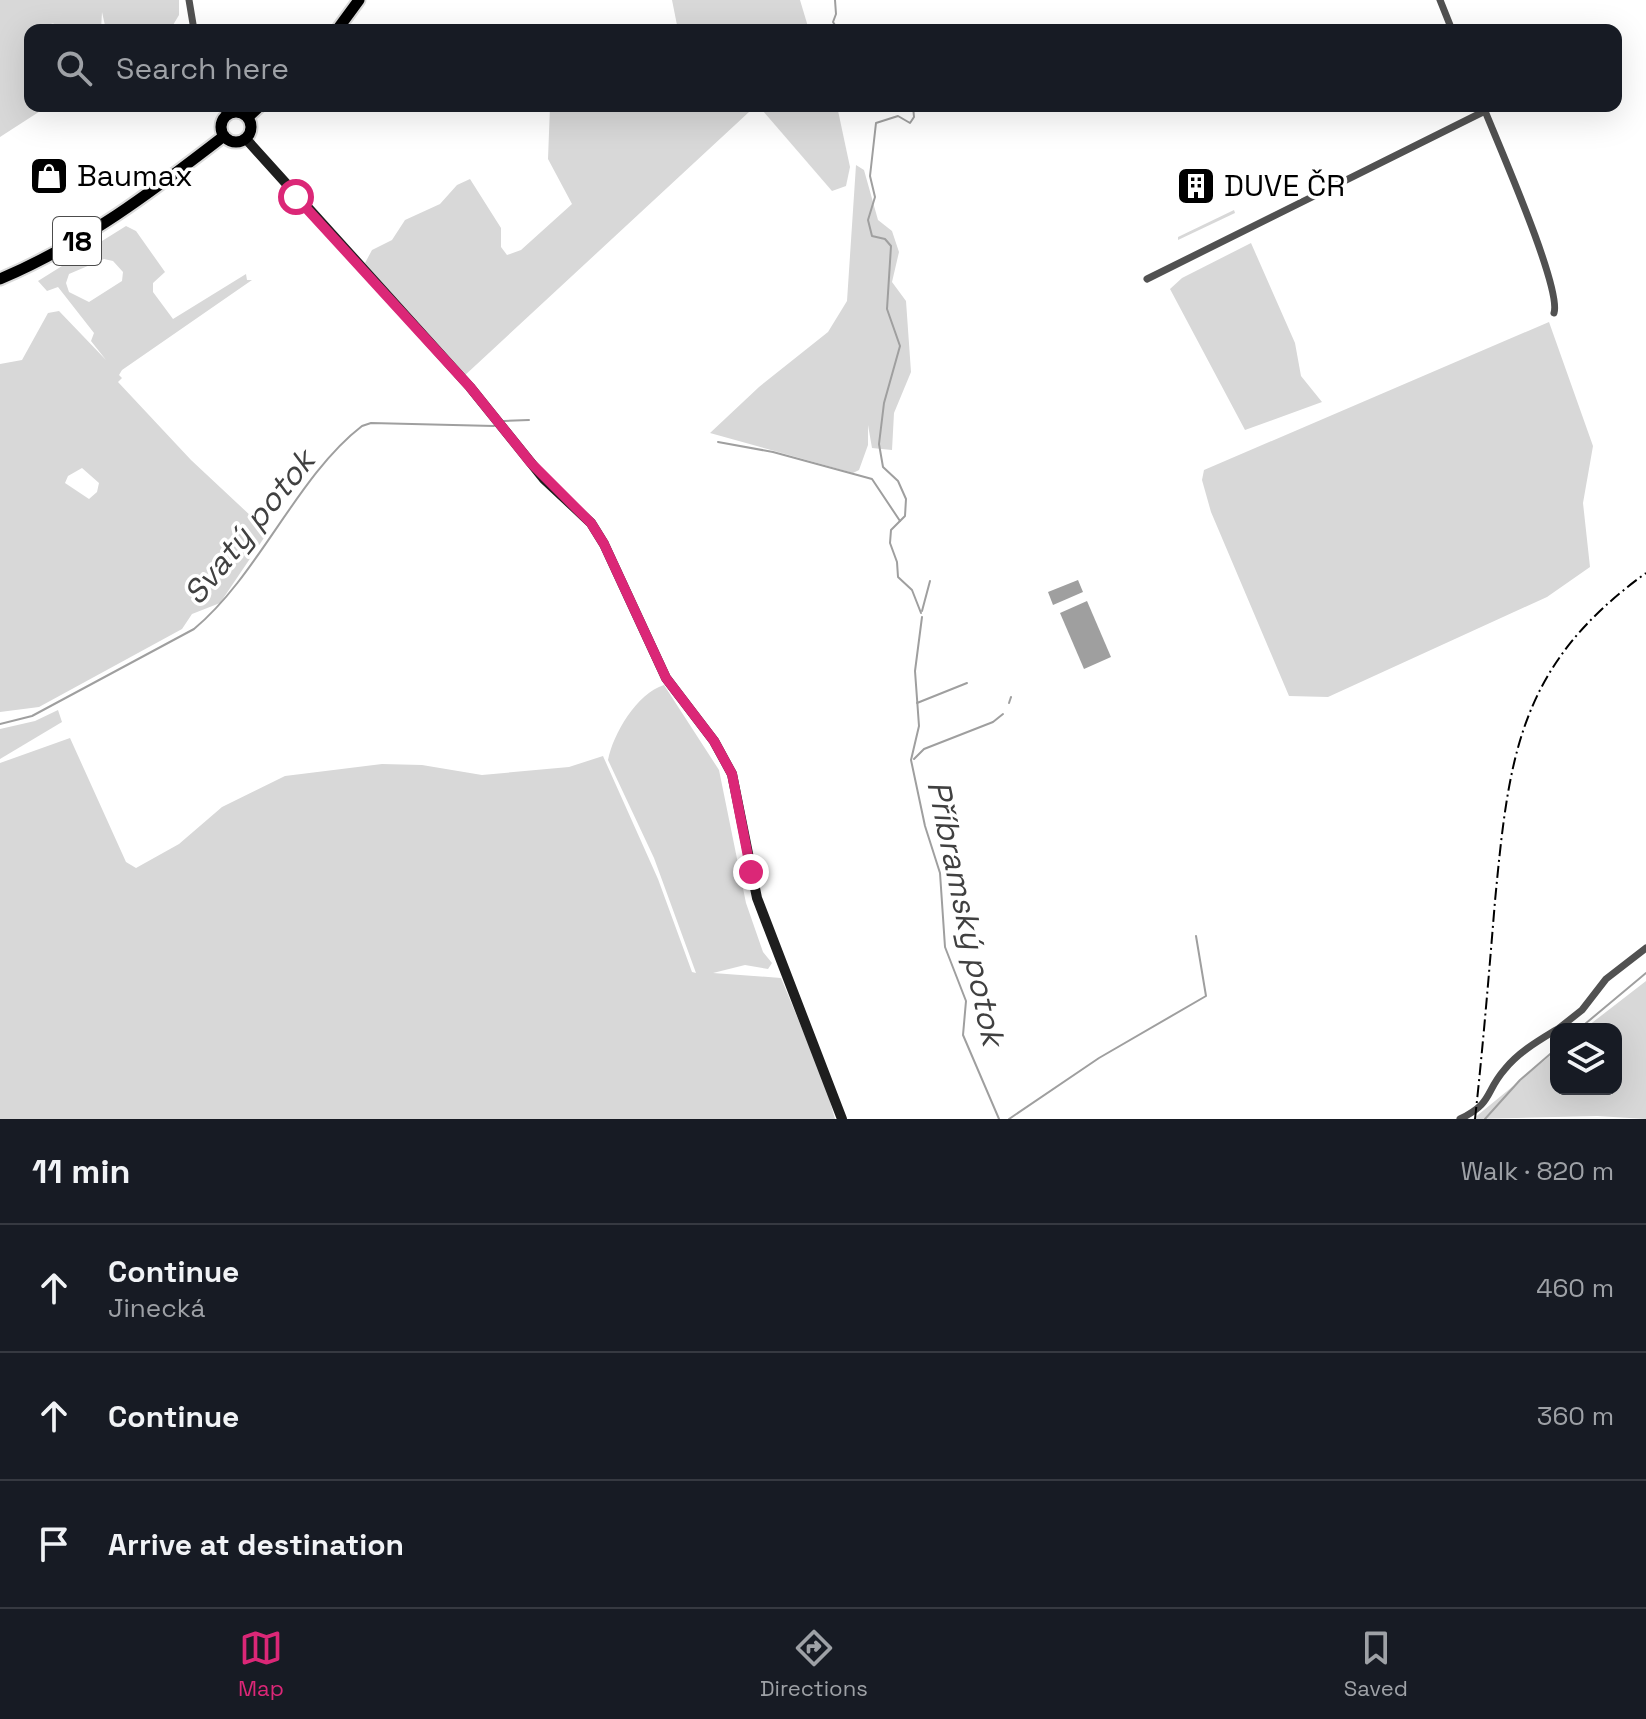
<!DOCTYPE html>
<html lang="en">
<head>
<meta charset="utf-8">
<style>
	:root { --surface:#171b24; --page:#20242c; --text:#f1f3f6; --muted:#9ea1a6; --line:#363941; --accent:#db2777 }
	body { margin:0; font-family:"Space Grotesk",sans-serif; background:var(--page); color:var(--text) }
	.controls { position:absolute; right:24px; bottom:24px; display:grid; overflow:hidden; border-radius:16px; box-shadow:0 8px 32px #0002 }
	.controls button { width:72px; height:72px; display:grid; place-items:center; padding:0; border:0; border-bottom:2px solid var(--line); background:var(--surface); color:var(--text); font:40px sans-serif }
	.stop { position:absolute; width:24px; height:24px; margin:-18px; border:6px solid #db2777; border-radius:50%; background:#fff }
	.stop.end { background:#db2777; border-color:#fff; box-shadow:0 2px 8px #0008 }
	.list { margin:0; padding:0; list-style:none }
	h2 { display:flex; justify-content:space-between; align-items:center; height:104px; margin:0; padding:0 32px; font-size:34px }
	h2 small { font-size:26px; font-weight:400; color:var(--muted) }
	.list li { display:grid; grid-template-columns:52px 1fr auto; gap:24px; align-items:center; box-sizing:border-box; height:128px; padding:0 32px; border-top:2px solid var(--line) }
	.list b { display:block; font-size:30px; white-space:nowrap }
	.list p { margin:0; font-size:26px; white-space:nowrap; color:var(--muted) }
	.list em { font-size:26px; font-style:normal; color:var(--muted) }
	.icon { flex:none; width:44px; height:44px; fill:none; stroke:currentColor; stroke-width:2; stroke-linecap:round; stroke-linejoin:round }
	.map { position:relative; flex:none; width:1646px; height:1119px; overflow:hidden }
	.search { position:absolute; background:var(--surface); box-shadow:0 8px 32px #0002; left:24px; right:24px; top:24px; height:88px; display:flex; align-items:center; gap:20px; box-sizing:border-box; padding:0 28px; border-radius:16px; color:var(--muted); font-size:30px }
	.sheet { height:488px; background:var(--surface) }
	nav { display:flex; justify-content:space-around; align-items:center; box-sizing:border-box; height:112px; border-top:2px solid var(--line); background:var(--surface); font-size:22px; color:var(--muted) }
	nav a { display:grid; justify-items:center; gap:4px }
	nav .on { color:var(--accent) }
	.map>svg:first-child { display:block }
</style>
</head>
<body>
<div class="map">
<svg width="1646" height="1119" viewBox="0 0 1646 1119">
	<rect width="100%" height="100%" fill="#fff"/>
	<g fill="#d8d8d8" fill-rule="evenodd">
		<path d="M0,0H179V15L170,30H106L102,12L101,30H74L51,23L64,30H30V106H48L0,137Z"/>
		<path d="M672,0H800L809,30H678Z"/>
		<path d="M550,106H751L749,112L463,377L365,263L372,250L392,240L405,220L440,204L457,185L470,179L501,228V247L507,255L521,250L572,204L548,159Z"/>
		<path d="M763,106H837L850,167L846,186L832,191L763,111Z"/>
		<path d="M856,165L864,170L878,220L892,231L899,252L892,282L906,301L911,372L894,413L892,450L872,448L868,425V445L859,470L853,473L710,433L759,387L828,332L847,301Z"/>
		<path d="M1234,210L1235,213L1178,240V237Z"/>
		<path d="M126,226L136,231L165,272L153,283V292L173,319L246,274L247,280H252L122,370L119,375L122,378L118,382L191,460L268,532L220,603L192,614L182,629L39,707L0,712V364L22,360L48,313L59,311L106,360L91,341L94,333L58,287L47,291L38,281ZM104,259L113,261L123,272L122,281L89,302L69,292L66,283L69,274ZM82,468L99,483L97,492L89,499L65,483L68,476Z"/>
		<path d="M1251,243L1295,343L1301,376L1322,402L1245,430L1170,289L1182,278Z"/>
		<path d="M1549,322L1593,446L1583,503L1590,567L1547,597L1328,697L1289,696L1211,512L1202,480L1204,470Z"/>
		<path d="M664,685L719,770L746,903L763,952L772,963L768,969L745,965L713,973L781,978L825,1084L835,1119H0V763L70,738L126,862L136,868L179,844L222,807L285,776L382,764L422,765L482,775L569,767L603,756L658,879L692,972L696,973L654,858L608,760C613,734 637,693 664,685Z"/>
		<path d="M58,710L62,722L0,759V729L35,721Z"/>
		<path d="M1646,981V1119L1597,1116L1473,1119L1556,1051V1089H1616V1029H1584Z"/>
	</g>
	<g fill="#9f9f9f">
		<path d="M1078,580L1083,592L1053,605L1048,592Z"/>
		<path d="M1087,601L1111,657L1084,669L1060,613Z"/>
	</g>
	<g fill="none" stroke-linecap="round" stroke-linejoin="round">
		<g stroke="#9f9f9f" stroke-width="2">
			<path d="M835,0L836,14L833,22L838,30"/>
			<path d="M913,106L914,117L910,123L898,116L876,123L870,176L875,197L868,220L872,236L885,239L891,246L887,309L900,346L884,403L879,444L883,467L898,481L906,499L905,516L891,530L890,543L897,562L898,577L912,590L921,613"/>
			<path d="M504,421L529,420"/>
			<path d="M718,442L773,452L872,479L900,521"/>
			<path d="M922,611L930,581"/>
			<path d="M922,617L915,671L919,726L911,760L925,826L940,873L945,947L966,1001L963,1035L999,1119"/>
			<path d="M917,703L967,683"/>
			<path d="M1009,703L1011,697"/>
			<path d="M0,724L32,716L194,629C259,575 297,476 362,426L371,423L494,426"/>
			<path d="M914,759L924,749L993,722L1003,714"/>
			<path d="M1579,1029L1646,973"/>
			<path d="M1009,1119L1099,1058L1206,996L1196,936"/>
			<path d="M1485,1119L1520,1080L1556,1049"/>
		</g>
		<defs>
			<g id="primary">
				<path d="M337,30L359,0"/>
				<circle cx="236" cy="127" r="15"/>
				<path d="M248,117L260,106"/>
				<path d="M0,279C83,244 153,191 224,136"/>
			</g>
		</defs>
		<use href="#primary" stroke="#dbdbdb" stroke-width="15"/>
		<g stroke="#515151" stroke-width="7">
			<path d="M189,0L194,30"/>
			<path d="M1440,0L1452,30"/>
			<path d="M221,106L227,116"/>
			<path d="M1483,106C1496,139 1562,288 1554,313"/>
			<path d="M1147,279L1485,111"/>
			<path d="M1558,1029L1582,1010L1606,979L1646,948"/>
			<path d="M1460,1119C1494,1102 1484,1093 1505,1069C1519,1052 1538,1041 1556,1030"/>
		</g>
		<path stroke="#1e1e1e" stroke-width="10" d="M246,139L470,387L544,479L591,523L604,544L666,678L714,741L732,774L757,898L842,1119"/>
		<use href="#primary" stroke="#000" stroke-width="11"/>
		<path stroke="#000" stroke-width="2" stroke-dasharray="12 4 2 4" stroke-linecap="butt" d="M1475,1119C1483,1046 1489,974 1495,901C1509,755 1519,665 1646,573"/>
	</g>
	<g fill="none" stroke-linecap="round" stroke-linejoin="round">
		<path stroke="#db2777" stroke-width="10" d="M296,197L470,387L531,463L591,523L604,544L666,678L714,741L732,774L751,872"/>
	</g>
	<defs>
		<symbol id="shop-square" viewBox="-11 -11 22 22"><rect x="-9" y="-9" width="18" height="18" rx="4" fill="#000" stroke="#fff"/><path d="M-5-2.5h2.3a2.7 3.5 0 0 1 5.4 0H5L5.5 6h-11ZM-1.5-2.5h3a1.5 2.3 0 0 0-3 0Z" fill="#fff"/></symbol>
		<symbol id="building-square" viewBox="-11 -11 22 22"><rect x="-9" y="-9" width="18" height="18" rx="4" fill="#000" stroke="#fff"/><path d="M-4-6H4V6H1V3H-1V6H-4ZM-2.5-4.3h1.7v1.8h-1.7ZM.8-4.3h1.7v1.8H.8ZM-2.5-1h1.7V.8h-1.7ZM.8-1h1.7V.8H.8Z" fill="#fff"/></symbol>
	</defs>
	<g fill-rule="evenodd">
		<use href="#shop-square" x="27" y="154" width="44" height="44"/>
		<use href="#building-square" x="1174" y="164" width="44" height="44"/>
	</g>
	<g text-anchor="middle" stroke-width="7" stroke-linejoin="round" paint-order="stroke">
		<rect fill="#fff" stroke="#4c4c4c" stroke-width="2" x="53" y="217" width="48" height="48" rx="6"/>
		<g font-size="28" font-weight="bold" fill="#000">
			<text x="77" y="251">18</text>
		</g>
		<g font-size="30" fill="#000" stroke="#fff" text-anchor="start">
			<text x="77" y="186">Baumax</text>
			<text x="1224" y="196">DUVE ČR</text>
		</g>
		<g font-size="32" font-style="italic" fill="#404040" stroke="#fff">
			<text transform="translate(249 527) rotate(-51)" y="11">Svatý potok</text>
			<text transform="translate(966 913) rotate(78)" y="11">Příbramský potok</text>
		</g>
	</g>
</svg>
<div class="controls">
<button><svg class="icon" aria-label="layers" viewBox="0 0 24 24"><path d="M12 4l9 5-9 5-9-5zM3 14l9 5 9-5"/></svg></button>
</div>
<div class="stop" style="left:296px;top:197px"></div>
<div class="stop end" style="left:751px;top:872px"></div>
<div class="search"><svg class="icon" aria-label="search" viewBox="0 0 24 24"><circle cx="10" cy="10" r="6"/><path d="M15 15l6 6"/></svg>Search here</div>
</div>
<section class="sheet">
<h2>11 min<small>Walk · 820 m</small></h2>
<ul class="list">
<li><svg class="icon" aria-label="ahead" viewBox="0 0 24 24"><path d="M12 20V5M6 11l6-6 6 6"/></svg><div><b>Continue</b><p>Jinecká</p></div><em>460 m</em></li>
<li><svg class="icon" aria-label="ahead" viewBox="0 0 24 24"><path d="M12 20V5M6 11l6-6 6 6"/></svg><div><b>Continue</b></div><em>360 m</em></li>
<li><svg class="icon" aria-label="arrive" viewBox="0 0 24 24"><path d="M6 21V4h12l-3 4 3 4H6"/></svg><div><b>Arrive at destination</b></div></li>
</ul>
</section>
<nav>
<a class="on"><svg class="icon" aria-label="map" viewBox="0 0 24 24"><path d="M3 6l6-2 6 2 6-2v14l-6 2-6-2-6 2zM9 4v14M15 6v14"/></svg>Map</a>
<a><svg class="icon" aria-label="directions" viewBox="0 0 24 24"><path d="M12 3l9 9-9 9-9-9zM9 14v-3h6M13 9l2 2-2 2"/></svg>Directions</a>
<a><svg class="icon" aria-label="saved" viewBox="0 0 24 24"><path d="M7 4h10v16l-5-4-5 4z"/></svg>Saved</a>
</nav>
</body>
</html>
